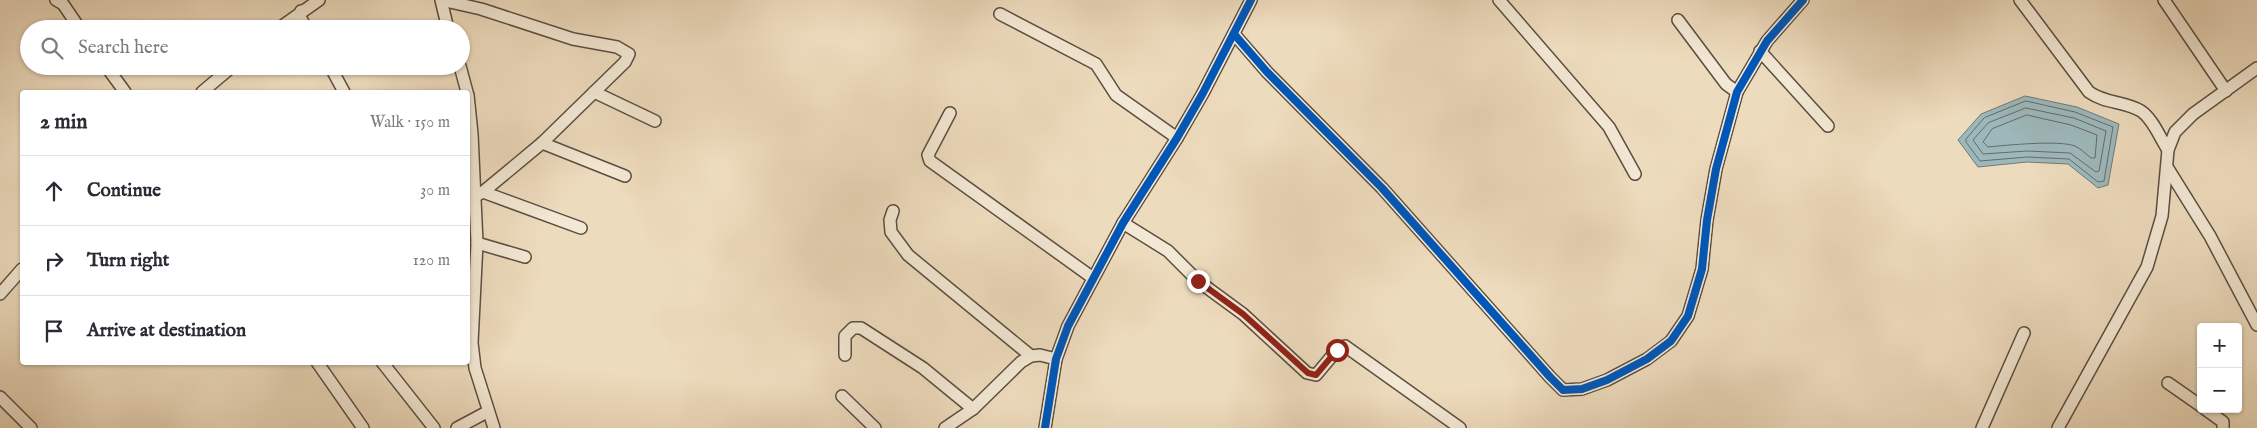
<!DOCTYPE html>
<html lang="en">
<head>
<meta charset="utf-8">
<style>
	:root { --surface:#fff; --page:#f7f7f7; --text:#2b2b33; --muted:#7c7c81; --line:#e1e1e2 }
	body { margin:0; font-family:"IM FELL English",serif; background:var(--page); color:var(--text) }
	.controls { position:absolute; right:15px; bottom:15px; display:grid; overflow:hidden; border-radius:5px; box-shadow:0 1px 4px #0004 }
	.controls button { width:45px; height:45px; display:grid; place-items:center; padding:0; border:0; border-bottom:1px solid var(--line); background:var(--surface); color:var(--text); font:25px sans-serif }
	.stop { position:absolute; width:15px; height:15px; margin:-11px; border:4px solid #8f2418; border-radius:50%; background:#fff }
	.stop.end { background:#8f2418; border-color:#fff; box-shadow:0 1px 5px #0008 }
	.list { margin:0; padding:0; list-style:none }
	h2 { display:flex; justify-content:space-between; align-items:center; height:65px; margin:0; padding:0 20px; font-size:21px }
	h2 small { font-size:16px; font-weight:400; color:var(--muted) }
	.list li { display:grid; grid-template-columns:32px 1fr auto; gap:15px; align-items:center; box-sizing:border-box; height:70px; padding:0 20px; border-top:1px solid var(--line) }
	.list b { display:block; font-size:19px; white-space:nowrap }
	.list em { font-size:16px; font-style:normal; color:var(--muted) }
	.icon { flex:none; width:28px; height:28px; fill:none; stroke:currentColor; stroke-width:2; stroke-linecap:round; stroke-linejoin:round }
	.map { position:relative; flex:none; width:2257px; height:428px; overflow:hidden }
	.search { position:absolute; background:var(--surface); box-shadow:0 1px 4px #0004; left:20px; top:20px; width:450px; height:55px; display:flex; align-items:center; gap:12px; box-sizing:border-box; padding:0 18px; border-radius:28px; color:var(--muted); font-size:19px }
	.panel { position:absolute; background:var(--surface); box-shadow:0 1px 4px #0004; left:20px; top:90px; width:450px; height:275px; border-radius:5px }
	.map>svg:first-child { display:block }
</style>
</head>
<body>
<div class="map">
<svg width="2257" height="428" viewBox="0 0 2257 428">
	<rect width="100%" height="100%" fill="#eddbbd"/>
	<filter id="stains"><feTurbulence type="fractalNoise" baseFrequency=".004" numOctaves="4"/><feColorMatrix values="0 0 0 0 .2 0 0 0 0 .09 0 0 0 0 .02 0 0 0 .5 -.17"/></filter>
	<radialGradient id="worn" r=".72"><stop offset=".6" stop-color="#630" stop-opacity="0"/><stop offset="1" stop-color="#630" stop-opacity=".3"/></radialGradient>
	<path fill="#9db8bb" stroke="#6f7b7a" d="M2025,96L2077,107L2119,124L2108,185L2098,188L2068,164L2027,162L1978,167L1958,140L1981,114Z"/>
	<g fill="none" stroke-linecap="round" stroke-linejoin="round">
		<g stroke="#646c6a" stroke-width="1">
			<path d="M2026,101L2075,112L2113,127L2104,181L2098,182L2069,159L2027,157L1980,161L1966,142V139L1984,118Z"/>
			<path d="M2026,108L2074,118L2106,131L2099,171L2096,172L2070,153L2027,151L1983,154L1973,140L1988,123Z"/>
			<path d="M2027,115L2071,125L2097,135L2095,158H2091C2086,154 2081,149 2075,146C2059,140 2008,145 1988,147L1983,142L1992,129Z"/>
		</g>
		<defs>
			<g id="minor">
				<path d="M56,0L63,4L80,29"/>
				<path d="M1499,0L1609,127L1635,174"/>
				<path d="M2020,0L2089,92C2106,104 2124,101 2141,111C2153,119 2160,138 2168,150"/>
				<path d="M2164,0L2226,91"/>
				<path d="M301,11L300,17L307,29"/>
				<path d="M1000,14L1096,64L1116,95L1177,138"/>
				<path d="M1678,20L1726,84L1737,92"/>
				<path d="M278,29L319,0"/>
				<path d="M448,29L441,0L481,9L573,39L617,47L629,54L625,62L542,143L483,192L474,197"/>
				<path d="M1234,34L1267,72L1382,188L1550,377L1563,390L1582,389L1607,380L1647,359L1671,341L1688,316L1702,269L1707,220L1716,169L1737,92L1767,41L1803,0"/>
				<path d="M1760,51L1828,126"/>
				<path d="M106,66L125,92"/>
				<path d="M330,66L344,92"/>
				<path d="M460,66L467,92"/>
				<path d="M202,92L233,66"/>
				<path d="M594,92L655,121"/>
				<path d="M468,95L472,134L477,243L472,343L475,368L494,428"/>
				<path d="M950,113L928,155L930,161L1093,278"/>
				<path d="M542,143L625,176"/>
				<path d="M2167,167L2210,236L2257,325"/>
				<path d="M483,192L581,228"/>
				<path d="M893,211L890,220L891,232L908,255L1031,356"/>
				<path d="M1123,223L1168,251L1198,281L1243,314L1307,373L1316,375L1337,350L1345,346L1460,428"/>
				<path d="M477,243L525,257"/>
				<path d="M0,294L22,269"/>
				<path d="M845,355V336L853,328H861L923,368L973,409"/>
				<path d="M317,362L363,428"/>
				<path d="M382,362L434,428"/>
				<path d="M2168,383L2201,406"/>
				<path d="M842,396L875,428"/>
				<path d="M0,397L31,428"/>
				<path d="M2205,409L2223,422V428"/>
				<path d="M457,428L487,412"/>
				<path d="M945,428L973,409L1021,362L1031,356L1040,355L1056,359"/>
				<path d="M1045,428L1056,359L1068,326L1123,223L1177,138L1203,93L1251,0"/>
				<path d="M1982,428L2024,333"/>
				<path d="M2058,428L2147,267L2162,216L2168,150L2175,132L2193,114L2257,68"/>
			</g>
		</defs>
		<use href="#minor" stroke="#5b4e41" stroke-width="14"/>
		<use href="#minor" stroke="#f3e8d4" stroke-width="11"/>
		<defs>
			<g id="cycleway">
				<path d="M1234,34L1267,72L1382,188L1550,377L1563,390L1582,389L1607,380L1647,359L1671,341L1688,316L1702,269L1707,220L1716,169L1737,92L1767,41L1803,0"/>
				<path d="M1045,428L1056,359L1068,326L1123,223L1177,138L1203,93L1251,0"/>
			</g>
		</defs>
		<use href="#cycleway" stroke="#f3e8d4" stroke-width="11"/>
		<use href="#cycleway" stroke="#0057b8" stroke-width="8"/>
	</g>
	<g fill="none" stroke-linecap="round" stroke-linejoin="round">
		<path stroke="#8f2418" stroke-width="6" d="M1198,281L1243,314L1308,373L1316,375L1337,350"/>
	</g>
	<rect width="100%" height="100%" filter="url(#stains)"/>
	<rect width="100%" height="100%" fill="url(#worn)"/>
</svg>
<div class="controls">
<button>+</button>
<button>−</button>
</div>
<div class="stop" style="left:1337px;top:350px"></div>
<div class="stop end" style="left:1198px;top:281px"></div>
<div class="search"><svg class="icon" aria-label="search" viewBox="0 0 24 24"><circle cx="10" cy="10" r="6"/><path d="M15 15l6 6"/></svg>Search here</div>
<section class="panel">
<h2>2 min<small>Walk · 150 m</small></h2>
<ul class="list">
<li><svg class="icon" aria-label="ahead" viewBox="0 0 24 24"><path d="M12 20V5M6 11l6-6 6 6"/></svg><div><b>Continue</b></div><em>30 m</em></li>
<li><svg class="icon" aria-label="right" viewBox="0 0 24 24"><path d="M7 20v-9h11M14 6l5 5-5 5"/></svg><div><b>Turn right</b></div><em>120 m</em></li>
<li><svg class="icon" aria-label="arrive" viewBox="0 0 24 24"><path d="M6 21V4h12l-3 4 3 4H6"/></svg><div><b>Arrive at destination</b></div></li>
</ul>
</section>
</div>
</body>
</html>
